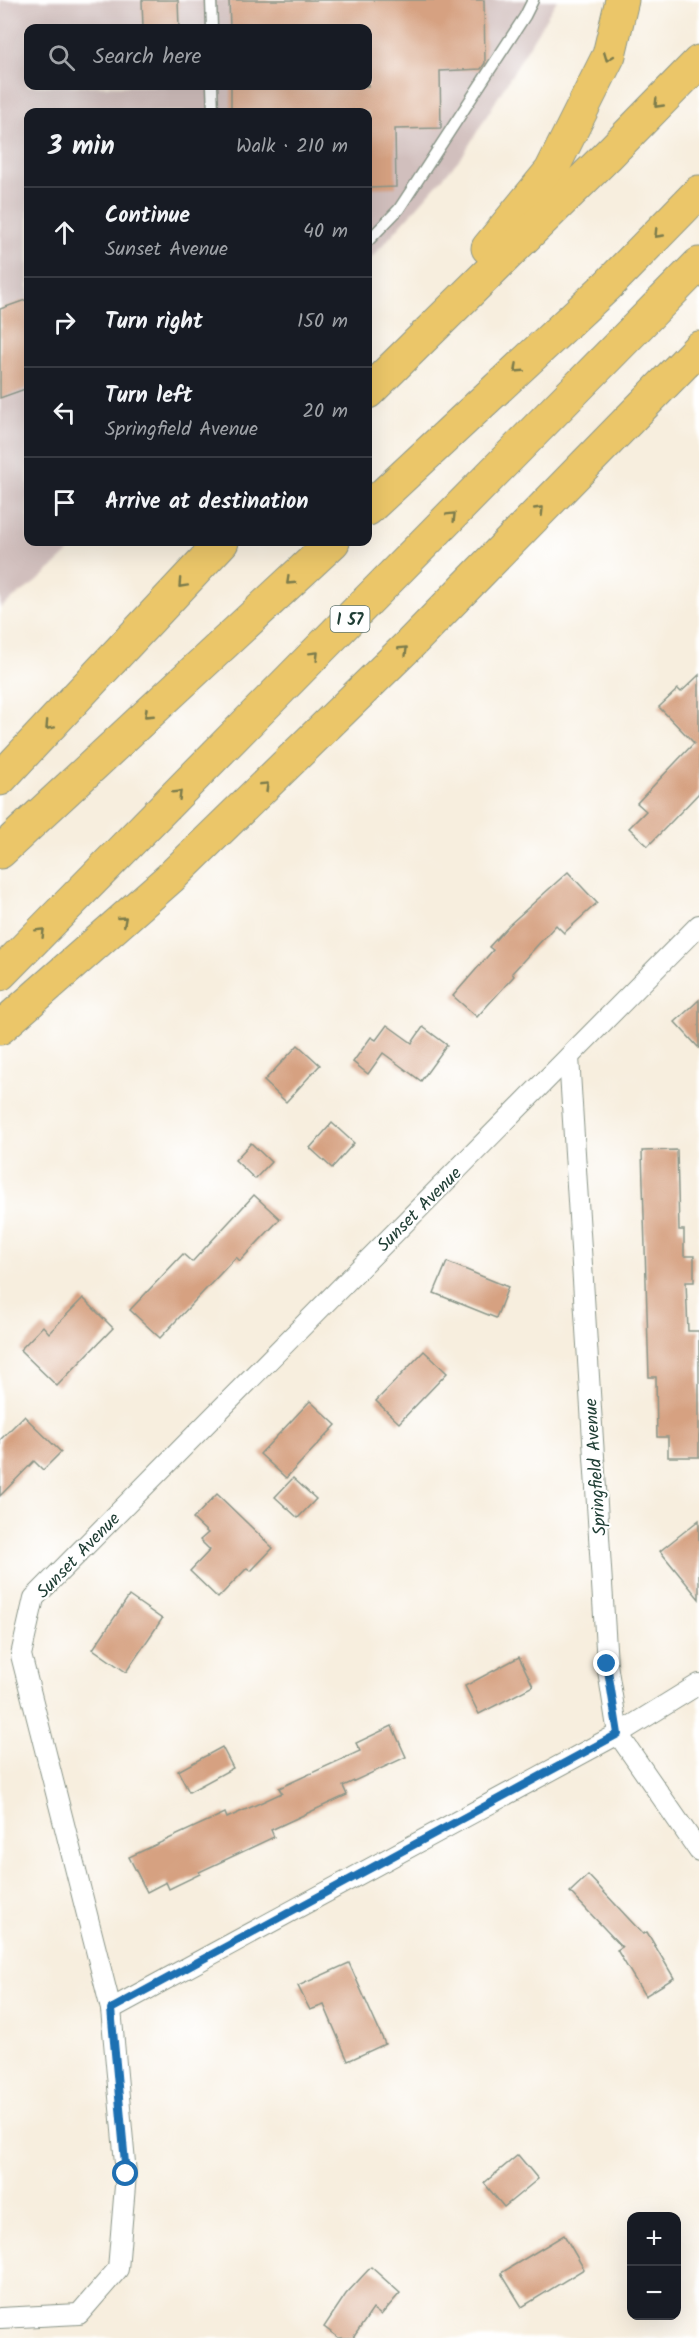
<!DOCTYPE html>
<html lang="en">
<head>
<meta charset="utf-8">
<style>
	:root { --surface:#171b24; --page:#20242c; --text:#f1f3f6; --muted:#9ea1a6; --line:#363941 }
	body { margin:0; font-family:Kalam,sans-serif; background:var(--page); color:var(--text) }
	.controls { position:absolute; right:18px; bottom:18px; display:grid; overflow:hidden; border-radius:12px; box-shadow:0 6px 24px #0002 }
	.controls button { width:54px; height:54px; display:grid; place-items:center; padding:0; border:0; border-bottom:2px solid var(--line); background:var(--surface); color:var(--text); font:30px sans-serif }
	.stop { position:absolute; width:18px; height:18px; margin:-14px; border:4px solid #1f6fb2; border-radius:50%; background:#fff }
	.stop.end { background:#1f6fb2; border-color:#fff; box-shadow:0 2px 6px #0008 }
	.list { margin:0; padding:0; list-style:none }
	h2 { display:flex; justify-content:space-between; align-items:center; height:78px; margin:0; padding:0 24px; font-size:26px }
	h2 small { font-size:20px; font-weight:400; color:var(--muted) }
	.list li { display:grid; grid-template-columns:39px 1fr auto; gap:18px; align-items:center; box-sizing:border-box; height:90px; padding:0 24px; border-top:2px solid var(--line) }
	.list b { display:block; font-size:22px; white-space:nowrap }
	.list p { margin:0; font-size:20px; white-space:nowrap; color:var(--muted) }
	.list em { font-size:20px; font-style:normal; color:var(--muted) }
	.icon { flex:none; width:33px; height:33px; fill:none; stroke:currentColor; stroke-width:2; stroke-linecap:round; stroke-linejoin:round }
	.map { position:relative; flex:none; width:699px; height:2338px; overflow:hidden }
	.search { position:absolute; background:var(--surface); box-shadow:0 6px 24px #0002; left:24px; top:24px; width:348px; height:66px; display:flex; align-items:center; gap:15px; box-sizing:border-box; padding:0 21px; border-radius:12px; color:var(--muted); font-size:22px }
	.panel { position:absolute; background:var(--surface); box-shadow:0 6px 24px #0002; left:24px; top:108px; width:348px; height:438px; border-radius:12px }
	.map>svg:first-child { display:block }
</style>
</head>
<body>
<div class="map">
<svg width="699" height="2338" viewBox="0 0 699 2338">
	<rect width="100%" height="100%" fill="#fff"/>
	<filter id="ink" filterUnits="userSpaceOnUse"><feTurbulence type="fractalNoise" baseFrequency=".0167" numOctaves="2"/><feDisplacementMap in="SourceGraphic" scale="12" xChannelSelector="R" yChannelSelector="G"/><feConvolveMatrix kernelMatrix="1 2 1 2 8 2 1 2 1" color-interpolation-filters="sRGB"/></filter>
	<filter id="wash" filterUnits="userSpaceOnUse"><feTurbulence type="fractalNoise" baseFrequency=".008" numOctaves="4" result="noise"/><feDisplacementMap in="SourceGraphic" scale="24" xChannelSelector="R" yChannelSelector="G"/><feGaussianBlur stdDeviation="1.35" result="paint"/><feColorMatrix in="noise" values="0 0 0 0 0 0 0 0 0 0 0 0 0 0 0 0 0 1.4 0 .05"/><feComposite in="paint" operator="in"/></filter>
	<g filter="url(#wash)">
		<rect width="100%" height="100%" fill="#f7eede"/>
		<path fill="#d1bfbd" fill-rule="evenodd" d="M0,0H557L463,155L368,262V112H28V542H80L40,579L0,608ZM28,28H368V86H28Z"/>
		<g id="blocks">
			<g fill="#d6a181">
				<path d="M142,0H178L179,28H143Z"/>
				<path d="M229,0H484L485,63L481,69L440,71L441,128L395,129L396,187L368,188V112H231V86H368V28H230Z"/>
				<path d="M28,299V388L0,398V309Z"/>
				<path d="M699,675V793L648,846L629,828L646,811L637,803L694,743L659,707L678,689L681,692Z"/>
				<path d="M568,872L597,903L564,933L556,925L512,973L514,976L477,1017L453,996L493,950L489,947L509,925Z"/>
				<path d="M699,1000V1048L675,1022Z"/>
				<path d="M387,1025L412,1043L423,1027L447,1045L421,1081L383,1053L368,1074L353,1062L371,1037L376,1040Z"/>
				<path d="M298,1045L320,1065L286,1102L264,1081Z"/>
				<path d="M332,1123L354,1143L332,1168L310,1148Z"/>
				<path d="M251,1143L271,1162L255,1179L235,1160Z"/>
				<path d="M677,1150L679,1230H684V1256H694V1282H686L688,1331H699V1457H668V1437H657L656,1377H649L642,1151Z"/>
				<path d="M254,1195L280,1219L240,1261L236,1257L160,1338L130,1310L183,1254L192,1262Z"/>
				<path d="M447,1262L508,1287L496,1318L434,1293Z"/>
				<path d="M83,1298L113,1328L57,1386L20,1350L43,1326L49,1333Z"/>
				<path d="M424,1351L447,1373L399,1423L376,1401Z"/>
				<path d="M310,1401L336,1425L286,1478L260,1454Z"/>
				<path d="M24,1416L61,1452L43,1470L34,1461L0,1496V1440Z"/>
				<path d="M293,1478L316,1499L298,1518L275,1497Z"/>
				<path d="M217,1494L273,1548L251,1571L247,1568L218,1598L190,1571L210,1550L200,1540L208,1533L193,1519Z"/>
				<path d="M699,1520V1599L660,1551Z"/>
				<path d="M129,1596L162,1619L126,1672L93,1649Z"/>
				<path d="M519,1657L533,1686L479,1714L465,1686Z"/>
				<path d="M392,1726L406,1757L343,1786L347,1795L271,1830L274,1837L199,1872L200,1874L169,1889L166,1882L147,1892L129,1857L225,1813L227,1818L282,1793L279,1788L360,1751L356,1743Z"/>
				<path d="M222,1747L233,1768L189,1792L178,1771Z"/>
				<path d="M588,1875L643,1934L647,1932L674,1978L645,1996L617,1950L622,1947L570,1892Z"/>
				<path d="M349,1963L385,2044L348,2061L324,2005L310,2010L298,1986Z"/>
				<path d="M518,2155L538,2179L504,2207L484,2183Z"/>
				<path d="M564,2235L584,2269L522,2307L501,2273Z"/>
				<path d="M371,2267L400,2293L381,2315L373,2309L353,2338H339L324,2327L346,2294Z"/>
			</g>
		</g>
	</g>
	<g filter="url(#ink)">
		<use href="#blocks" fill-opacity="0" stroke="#8b9689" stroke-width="1.5"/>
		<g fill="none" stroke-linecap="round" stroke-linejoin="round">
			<defs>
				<g id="lane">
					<path d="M211,0L212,28"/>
					<path d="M212,86L213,112"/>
					<path d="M368,241L399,209L525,16L533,0"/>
				</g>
				<g id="street">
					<path d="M569,1057L607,1664L618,1734L699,1851"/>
					<path d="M111,2009L618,1734L699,1684"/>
					<path d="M0,2318L79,2314L118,2269L126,2174L111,2009L21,1655L34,1598L699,925"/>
				</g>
				<g id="highway">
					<path d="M488,248L551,171L609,55L622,0"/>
					<path d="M368,392L608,155L699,62"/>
					<path d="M368,509L607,286L699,192"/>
					<path d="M0,779L222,542"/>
					<path d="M0,852L333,542"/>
					<path d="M0,974L699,264"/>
					<path d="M0,1028L170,878L410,644L699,348"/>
				</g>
			</defs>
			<use href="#lane" stroke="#8b9689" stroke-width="13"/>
			<use href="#street" stroke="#8b9689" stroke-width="22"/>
			<use href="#highway" stroke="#8b9689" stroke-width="35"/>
			<use href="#lane" stroke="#fff" stroke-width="10"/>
			<use href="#street" stroke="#fff" stroke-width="20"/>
			<use href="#highway" stroke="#ebc669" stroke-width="33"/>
		</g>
		<defs><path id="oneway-chevron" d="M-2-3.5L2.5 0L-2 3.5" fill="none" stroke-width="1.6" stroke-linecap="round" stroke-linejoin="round" transform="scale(1.5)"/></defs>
		<g stroke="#7b7b4c">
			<use href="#oneway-chevron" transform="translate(608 57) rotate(111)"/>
			<use href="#oneway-chevron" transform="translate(658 104) rotate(134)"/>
			<use href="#oneway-chevron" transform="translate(658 234) rotate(134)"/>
			<use href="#oneway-chevron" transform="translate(518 369) rotate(137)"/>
			<use href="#oneway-chevron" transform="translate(540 510) rotate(-46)"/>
			<use href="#oneway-chevron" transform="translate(452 516) rotate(-45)"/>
			<use href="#oneway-chevron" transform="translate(290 581) rotate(137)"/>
			<use href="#oneway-chevron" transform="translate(182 584) rotate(133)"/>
			<use href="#oneway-chevron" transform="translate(404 650) rotate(-44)"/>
			<use href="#oneway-chevron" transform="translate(315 655) rotate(-45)"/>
			<use href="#oneway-chevron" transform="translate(148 714) rotate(137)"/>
			<use href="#oneway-chevron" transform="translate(49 726) rotate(133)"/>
			<use href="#oneway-chevron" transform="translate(265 786) rotate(-44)"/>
			<use href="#oneway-chevron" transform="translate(178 794) rotate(-45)"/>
			<use href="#oneway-chevron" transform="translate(123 920) rotate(-41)"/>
			<use href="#oneway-chevron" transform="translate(41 932) rotate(-45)"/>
		</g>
	</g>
	<g fill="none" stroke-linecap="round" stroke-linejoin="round" filter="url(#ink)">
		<path stroke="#1f6fb2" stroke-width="8" d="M126,2174L111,2009L618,1734L607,1664"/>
	</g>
	<g text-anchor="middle" stroke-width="4.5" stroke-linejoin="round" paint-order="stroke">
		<rect fill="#fff" stroke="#627771" stroke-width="1.5" x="330.5" y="606" width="39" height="26" rx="4.5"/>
		<g font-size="16" font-weight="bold" fill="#1f3d34">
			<text x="350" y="625">I 57</text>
		</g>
		<g font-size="18" fill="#1f3d34" stroke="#fff">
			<text transform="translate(419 1209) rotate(-45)" y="6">Sunset Avenue</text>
			<text transform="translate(595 1467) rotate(-94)" y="6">Springfield Avenue</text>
			<text transform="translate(78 1555) rotate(-46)" y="6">Sunset Avenue</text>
		</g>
	</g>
</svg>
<div class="controls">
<button>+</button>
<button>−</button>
</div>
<div class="stop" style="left:126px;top:2174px"></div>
<div class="stop end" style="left:607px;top:1664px"></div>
<div class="search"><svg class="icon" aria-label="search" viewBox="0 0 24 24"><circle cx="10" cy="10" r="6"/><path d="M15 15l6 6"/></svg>Search here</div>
<section class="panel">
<h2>3 min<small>Walk · 210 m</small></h2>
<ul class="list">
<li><svg class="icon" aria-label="ahead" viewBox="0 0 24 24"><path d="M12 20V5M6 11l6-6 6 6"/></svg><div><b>Continue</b><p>Sunset Avenue</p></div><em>40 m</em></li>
<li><svg class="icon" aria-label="right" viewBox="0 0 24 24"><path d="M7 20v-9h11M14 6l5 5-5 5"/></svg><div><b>Turn right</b></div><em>150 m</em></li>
<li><svg class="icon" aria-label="left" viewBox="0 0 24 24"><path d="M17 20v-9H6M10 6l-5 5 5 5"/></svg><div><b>Turn left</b><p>Springfield Avenue</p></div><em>20 m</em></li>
<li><svg class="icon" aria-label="arrive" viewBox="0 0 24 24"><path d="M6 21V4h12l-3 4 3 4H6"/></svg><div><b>Arrive at destination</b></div></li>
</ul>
</section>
</div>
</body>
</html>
